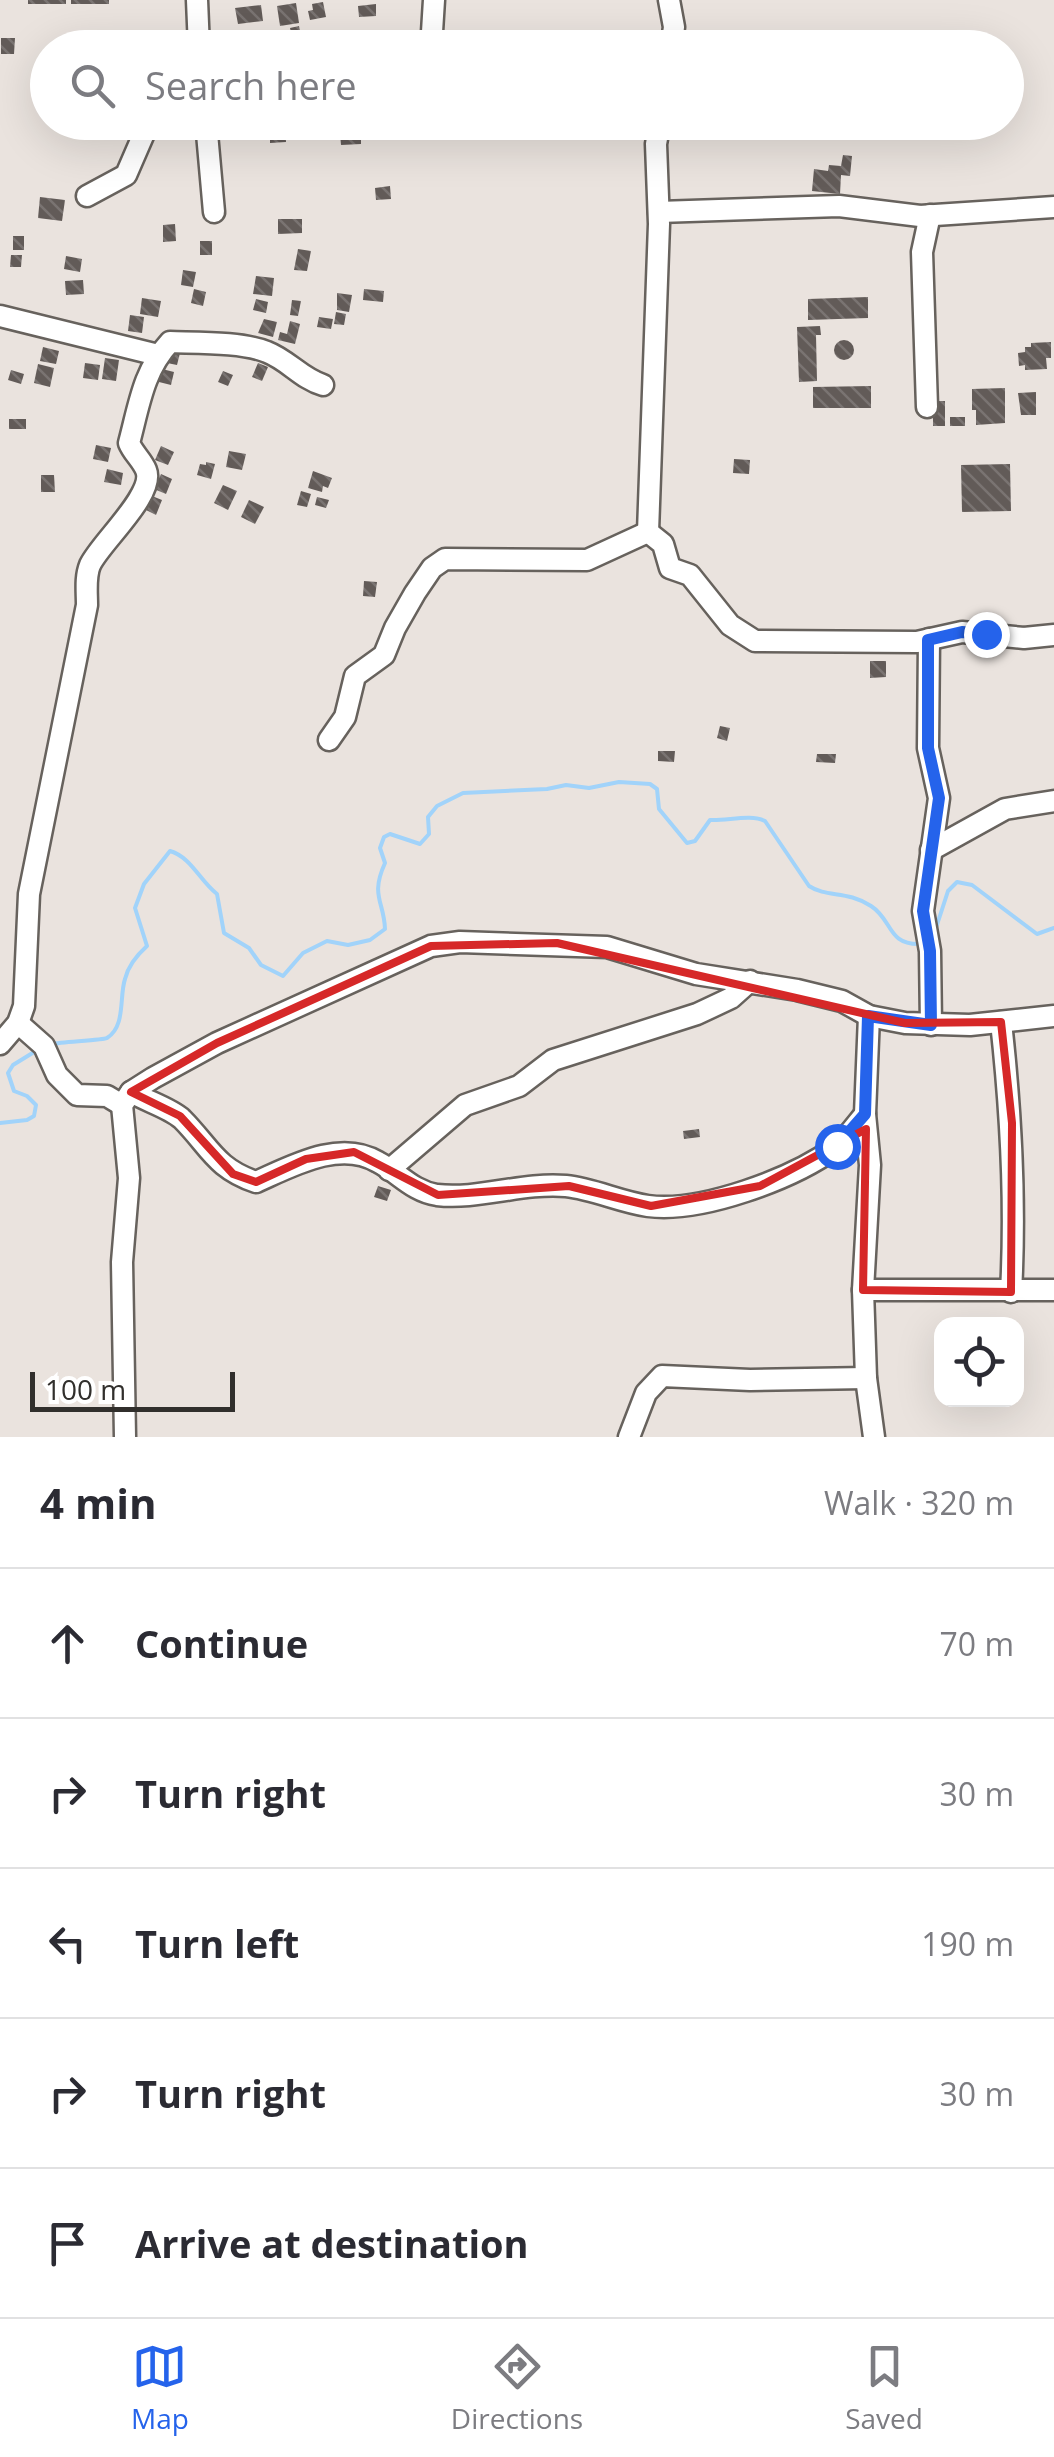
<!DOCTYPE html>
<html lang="en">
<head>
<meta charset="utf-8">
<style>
	:root { --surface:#fff; --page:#f7f7f7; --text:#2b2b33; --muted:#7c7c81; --line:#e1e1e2; --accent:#2563eb }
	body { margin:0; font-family:"Open Sans",sans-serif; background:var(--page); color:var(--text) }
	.controls { position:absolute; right:30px; bottom:30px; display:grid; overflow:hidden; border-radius:20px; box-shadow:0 10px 40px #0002 }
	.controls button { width:90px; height:90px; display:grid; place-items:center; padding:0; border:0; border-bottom:2px solid var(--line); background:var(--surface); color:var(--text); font:50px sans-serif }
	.scale { position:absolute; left:30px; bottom:25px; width:205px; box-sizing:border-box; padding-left:10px; border:5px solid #312f2c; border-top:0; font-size:28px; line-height:35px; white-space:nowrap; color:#312f2c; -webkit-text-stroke:8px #fff; paint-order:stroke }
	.stop { position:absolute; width:30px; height:30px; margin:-22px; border:8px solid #2563eb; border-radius:50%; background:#fff }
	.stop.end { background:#2563eb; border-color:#fff; box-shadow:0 2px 10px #0008 }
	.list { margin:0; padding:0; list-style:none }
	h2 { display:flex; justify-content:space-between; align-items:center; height:130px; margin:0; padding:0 40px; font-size:42px }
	h2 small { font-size:32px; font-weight:400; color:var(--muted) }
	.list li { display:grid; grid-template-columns:65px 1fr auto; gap:30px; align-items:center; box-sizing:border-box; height:150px; padding:0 40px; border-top:2px solid var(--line) }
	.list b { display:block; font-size:38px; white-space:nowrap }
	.list em { font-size:32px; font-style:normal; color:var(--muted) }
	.icon { flex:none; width:55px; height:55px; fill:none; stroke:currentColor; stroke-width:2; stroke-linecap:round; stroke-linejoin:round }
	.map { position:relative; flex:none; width:1054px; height:1437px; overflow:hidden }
	.search { position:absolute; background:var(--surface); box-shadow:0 10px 40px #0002; left:30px; right:30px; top:30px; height:110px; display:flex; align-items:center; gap:25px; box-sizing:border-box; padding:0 35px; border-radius:55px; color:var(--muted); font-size:38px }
	.sheet { height:880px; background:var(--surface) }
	nav { display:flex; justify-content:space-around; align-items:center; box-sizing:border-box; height:140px; border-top:2px solid var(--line); background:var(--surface); font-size:28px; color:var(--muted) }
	nav a { display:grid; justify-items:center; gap:5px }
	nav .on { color:var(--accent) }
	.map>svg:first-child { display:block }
</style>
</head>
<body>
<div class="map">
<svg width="1054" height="1437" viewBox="0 0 1054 1437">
	<defs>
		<pattern id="building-back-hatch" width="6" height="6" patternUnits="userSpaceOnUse" patternTransform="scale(2.5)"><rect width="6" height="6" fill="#625b58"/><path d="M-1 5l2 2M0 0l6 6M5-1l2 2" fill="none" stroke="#7a7472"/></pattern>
	</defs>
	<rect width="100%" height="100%" fill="#eae3de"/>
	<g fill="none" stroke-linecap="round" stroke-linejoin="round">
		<g stroke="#a1d3fa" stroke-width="4">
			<path d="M935,931L948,891L957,882L972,885L1037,934L1054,928"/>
			<path d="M52,1044C62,1042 104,1040 107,1038C126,1026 119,997 125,979C128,966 137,955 147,946L135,908L144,884L170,851C191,857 200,881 217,894L224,933L249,948L261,965L283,976L303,953L327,941L348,945L370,940L385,929C384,901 370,896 385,863L380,848L384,837L390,834L420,844L429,834L428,817L437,806L463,793L547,789L566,785L589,788L619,782L650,784L657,789L659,809L687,843L695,841L710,820C727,821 751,814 765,821L809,886C827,898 847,890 871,906C893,920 887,945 920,944"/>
			<path d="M0,1123L27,1120L34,1116L36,1105L27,1096L14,1091L8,1073L13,1065L39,1049"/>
		</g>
	</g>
	<g fill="url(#building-back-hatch)">
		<rect x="28" y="0" width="38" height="4"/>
		<rect x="71" y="0" width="38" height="4"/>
		<path d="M323,2L326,17L310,20L308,11L313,10L312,4Z"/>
		<path d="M296,3L299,23L280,26L277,6Z"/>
		<path d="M376,4V16L359,17L358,6Z"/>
		<path d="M261,5L263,21L238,24L235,8Z"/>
		<path d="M299,26L301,36L292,37L290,28Z"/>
		<path d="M1,38H15L14,54H1Z"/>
		<path d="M329,42V48H310V43Z"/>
		<path d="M270,122H285L286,142L270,143Z"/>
		<path d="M339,122H366L367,136L361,137V144L341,145Z"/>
		<path d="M941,122H983V133L941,132Z"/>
		<path d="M843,155L852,156L850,176L841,175L840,194L812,191L814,169L828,171L829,165L841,166Z"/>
		<path d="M390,186L391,199L376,200L375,188Z"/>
		<path d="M40,197L65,200L62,221L38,218Z"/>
		<path d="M278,219H302V233L278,234Z"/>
		<path d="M175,224L176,241L163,242V225Z"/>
		<rect x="13" y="236" width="11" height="14"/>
		<rect x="200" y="241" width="12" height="14"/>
		<path d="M298,249L311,251L307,271L294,270Z"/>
		<path d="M11,255H22L21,267H10Z"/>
		<path d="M66,256L82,259L80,272L64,269Z"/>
		<path d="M183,270L196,272L193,287L181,285Z"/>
		<path d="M256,276L274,278L272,296L253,294Z"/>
		<path d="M83,280L84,294L66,295L65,281Z"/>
		<path d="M194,289L206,292L203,306L191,303Z"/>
		<path d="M364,289L384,291L383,302L363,300Z"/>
		<path d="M337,293L352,295L349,312L337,310Z"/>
		<path d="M868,297V318L808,320V299Z"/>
		<path d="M142,298L161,301L158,317L140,314Z"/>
		<path d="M256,299L268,302L266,313L253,310Z"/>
		<path d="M292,300L301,301L298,316L290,315Z"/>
		<path d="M336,312L346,314L344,325L334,324Z"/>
		<path d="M130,315L144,317L142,333L128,331Z"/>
		<path d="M319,317L333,319L331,329L317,327Z"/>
		<path d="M264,319L277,322L273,337L258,333Z"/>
		<path d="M290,321L300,324L295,344L278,340L280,332L287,334Z"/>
		<path d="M820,326L821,335H816L817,381L799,382L797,327Z"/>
		<circle cx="844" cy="350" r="10"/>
		<path d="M1051,342V358H1046L1047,369L1025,370V365L1019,366L1018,353L1025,352V347H1031V343Z"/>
		<path d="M43,347L59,351L56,364L40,361Z"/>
		<path d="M164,350L180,353L177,365L162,362Z"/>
		<path d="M105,358L119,360L116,381L102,379Z"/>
		<path d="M85,363L100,365L98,380L83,378Z"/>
		<path d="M258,363L268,367L262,381L252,377Z"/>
		<path d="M38,364L54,368L50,387L34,383Z"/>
		<path d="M158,368L174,372L171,385L155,381Z"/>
		<path d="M11,370L24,374L21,384L8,380Z"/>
		<path d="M223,371L233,375L228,386L218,382Z"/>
		<path d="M871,386V408H813V387Z"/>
		<path d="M1005,388V423L976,425V410H972V389Z"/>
		<path d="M1036,392V415H1021L1018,393Z"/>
		<rect x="933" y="401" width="12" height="25"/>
		<rect x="950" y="417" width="15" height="9"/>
		<rect x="9" y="419" width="17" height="10"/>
		<path d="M96,445L111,448L108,462L93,459Z"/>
		<path d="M161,446L174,452L168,465L155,460Z"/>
		<path d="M229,451L246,454L242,470L226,467Z"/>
		<path d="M734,459L750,460L749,474L733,473Z"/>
		<path d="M206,462L215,464L211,479L197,475L200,464L206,465Z"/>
		<path d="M1010,464L1011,511L962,512L961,465Z"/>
		<path d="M107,469L123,473L121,485L104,482Z"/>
		<path d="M313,471L332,478L328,488L323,486L322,492L308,488Z"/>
		<path d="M161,474L172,479L166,494L154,489Z"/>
		<path d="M41,475H54L55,492H41Z"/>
		<path d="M223,485L237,491L228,510L214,503Z"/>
		<path d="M301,491L311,494L307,507L297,505Z"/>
		<path d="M152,496L162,500L156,515L146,510Z"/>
		<path d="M317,497L329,500L326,508L315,505Z"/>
		<path d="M249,500L264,507L255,524L241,517Z"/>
		<path d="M364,581L377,582L375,597L363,596Z"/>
		<path d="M870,661H886V677L870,678Z"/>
		<path d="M720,726L730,728L727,741L717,738Z"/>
		<path d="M658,751H675L674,762L658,761Z"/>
		<path d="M817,754H836L835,763L816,762Z"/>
		<path d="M699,1129L700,1137L684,1139L683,1131Z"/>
		<path d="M378,1186L391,1190L387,1201L374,1197Z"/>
	</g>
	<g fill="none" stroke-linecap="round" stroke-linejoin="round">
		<defs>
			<g id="minor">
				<path d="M197,0L199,48"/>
				<path d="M669,0L674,27L671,48"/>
				<path d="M431,48L434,0"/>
				<path d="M206,122L214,212"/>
				<path d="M87,196L126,175L149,122"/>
				<path d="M659,212L839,206L920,216L1054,207"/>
				<path d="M0,316L158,355"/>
				<path d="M927,407L922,252L930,215"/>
				<path d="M648,532L663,544L670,568L690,575L730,625L755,641L917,642L962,632L1024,638L1054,635"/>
				<path d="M648,532L659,224L656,144L660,122"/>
				<path d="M929,639L928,748L939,798L923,911L930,951L931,1025"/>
				<path d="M329,740L345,717L355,676L384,655L395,628L415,593L432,568L445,559L587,560L648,532"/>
				<path d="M931,850L1005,809L1054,801"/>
				<path d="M869,1016L865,1114L870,1165L863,1290L866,1378L874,1437"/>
				<path d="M1001,1022C1011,1112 1016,1201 1011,1292"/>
				<path d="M18,1023L44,1046L57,1075L77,1095L107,1096L122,1105"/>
				<path d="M0,1044L18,1023L24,1006L29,894L87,605C87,592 85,577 90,565C100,543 156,494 146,470C142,460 133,453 129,443C139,406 143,371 170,342C197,343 243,342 267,352C288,360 302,379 323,385"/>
				<path d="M131,1092C146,1101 170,1108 182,1119C210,1147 215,1168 256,1182C292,1166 340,1139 378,1162C399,1173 412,1191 437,1195C478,1200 523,1182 566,1186C594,1189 620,1202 648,1206C701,1213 792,1179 835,1148C846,1139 856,1125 865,1114"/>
				<path d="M389,1170L465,1105L519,1086L553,1060L697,1014L731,998L750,981"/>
				<path d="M863,1290H1054"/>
				<path d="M125,1437L122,1262L129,1178L122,1105L131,1092L153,1078L217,1043L431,946L460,942L607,947L696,974L797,990L842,1001L869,1016L905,1023L970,1025L1054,1016"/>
				<path d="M629,1437L646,1393L662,1376L750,1380L866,1378"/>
			</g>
		</defs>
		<use href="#minor" stroke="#67625d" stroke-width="25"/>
		<use href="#minor" stroke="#fff" stroke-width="20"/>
	</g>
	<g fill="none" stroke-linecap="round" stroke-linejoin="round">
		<path stroke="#2563eb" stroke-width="12" d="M837,1146L865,1114L868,1016L931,1025L930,951L923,911L939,798L928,748V640L962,632L986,634"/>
	</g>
	<path fill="none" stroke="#d62828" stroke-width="8" stroke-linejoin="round" d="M557,943L905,1023L1001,1022L1012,1123L1011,1292L863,1290L866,1129L760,1186L651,1206L569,1186L438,1195L354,1152L306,1159L256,1182L233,1174L180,1116L131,1092L217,1043L431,946Z"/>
</svg>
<div class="controls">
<button><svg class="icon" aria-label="locate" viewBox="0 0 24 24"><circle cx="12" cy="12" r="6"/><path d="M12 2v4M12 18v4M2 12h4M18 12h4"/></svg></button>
</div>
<div class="scale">100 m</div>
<div class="stop" style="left:837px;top:1146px"></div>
<div class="stop end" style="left:986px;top:634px"></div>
<div class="search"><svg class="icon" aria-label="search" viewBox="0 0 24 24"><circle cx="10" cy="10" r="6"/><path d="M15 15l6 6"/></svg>Search here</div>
</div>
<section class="sheet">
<h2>4 min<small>Walk · 320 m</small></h2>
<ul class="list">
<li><svg class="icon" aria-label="ahead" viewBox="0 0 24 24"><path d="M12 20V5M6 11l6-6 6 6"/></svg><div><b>Continue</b></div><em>70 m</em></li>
<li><svg class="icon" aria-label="right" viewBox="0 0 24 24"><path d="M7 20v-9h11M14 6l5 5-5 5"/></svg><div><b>Turn right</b></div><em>30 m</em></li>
<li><svg class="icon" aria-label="left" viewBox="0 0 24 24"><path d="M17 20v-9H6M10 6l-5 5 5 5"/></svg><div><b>Turn left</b></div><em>190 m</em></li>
<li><svg class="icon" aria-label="right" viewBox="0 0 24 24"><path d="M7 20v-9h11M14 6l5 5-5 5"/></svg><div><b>Turn right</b></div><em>30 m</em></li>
<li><svg class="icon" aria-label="arrive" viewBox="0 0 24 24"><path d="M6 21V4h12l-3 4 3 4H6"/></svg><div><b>Arrive at destination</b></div></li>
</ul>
</section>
<nav>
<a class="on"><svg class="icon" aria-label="map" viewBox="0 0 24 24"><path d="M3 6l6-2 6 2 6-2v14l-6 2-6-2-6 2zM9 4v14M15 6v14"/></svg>Map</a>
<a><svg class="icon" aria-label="directions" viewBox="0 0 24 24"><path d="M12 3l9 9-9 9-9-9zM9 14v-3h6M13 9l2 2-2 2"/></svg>Directions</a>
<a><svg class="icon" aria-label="saved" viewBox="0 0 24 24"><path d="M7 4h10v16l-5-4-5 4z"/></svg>Saved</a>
</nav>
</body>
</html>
